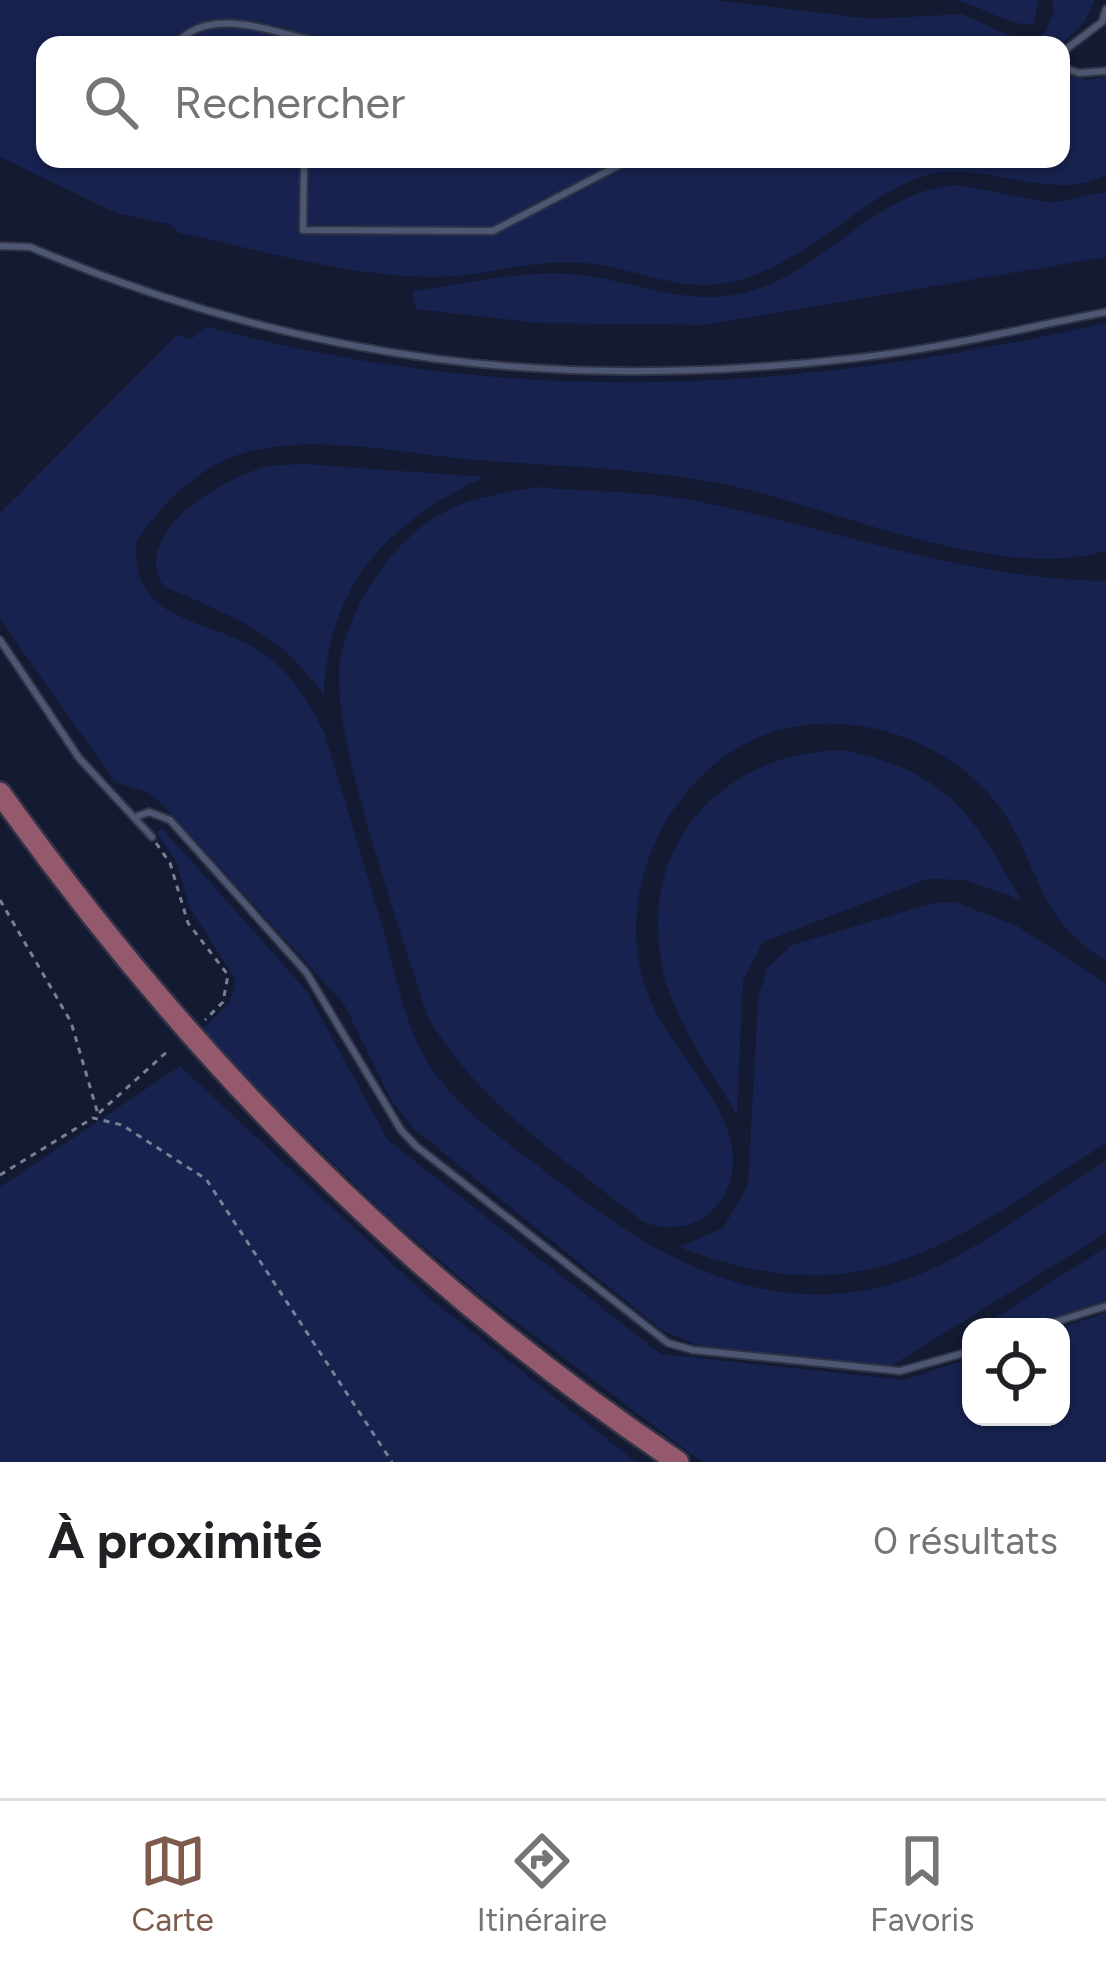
<!DOCTYPE html>
<html lang="fr">
<head>
<meta charset="utf-8">
<style>
	:root { --surface:#fff; --page:#f2f2f2; --text:#202124; --muted:#757577; --line:#e0e0e0; --accent:#7e5b4c }
	body { margin:0; font-family:Figtree,sans-serif; background:var(--page); color:var(--text) }
	.controls { position:absolute; right:36px; bottom:36px; display:grid; overflow:hidden; border-radius:24px; box-shadow:0 3px 9px #0004 }
	.controls button { width:108px; height:108px; display:grid; place-items:center; padding:0; border:0; border-bottom:3px solid var(--line); background:var(--surface); color:var(--text); font:60px sans-serif }
	.list { margin:0; padding:0; list-style:none }
	h2 { display:flex; justify-content:space-between; align-items:center; height:156px; margin:0; padding:0 48px; font-size:51px }
	h2 small { font-size:39px; font-weight:400; color:var(--muted) }
	.icon { flex:none; width:66px; height:66px; fill:none; stroke:currentColor; stroke-width:2; stroke-linecap:round; stroke-linejoin:round }
	.map { position:relative; flex:none; width:1106px; height:1462px; overflow:hidden }
	.search { position:absolute; background:var(--surface); box-shadow:0 3px 9px #0004; left:36px; right:36px; top:36px; height:132px; display:flex; align-items:center; gap:30px; box-sizing:border-box; padding:0 42px; border-radius:24px; color:var(--muted); font-size:45px }
	.sheet { height:336px; background:var(--surface) }
	nav { display:flex; justify-content:space-around; align-items:center; box-sizing:border-box; height:168px; border-top:3px solid var(--line); background:var(--surface); font-size:33px; color:var(--muted) }
	nav a { display:grid; justify-items:center; gap:6px }
	nav .on { color:var(--accent) }
	.map>svg:first-child { display:block }
</style>
</head>
<body>
<div class="map">
<svg width="1106" height="1462" viewBox="0 0 1106 1462">
	<rect width="100%" height="100%" fill="#131a31"/>
	<g fill="#17224f">
		<path d="M0,0H714L871,19L962,14L1008,35L1040,37L1045,32L1054,13L1052,0H1095L1085,21L1061,46L45,45V159H1061V74L1087,80L1106,76V175C1053,202 993,165 936,173C874,183 807,268 727,283C675,292 634,267 584,263C532,258 482,278 430,277C346,276 262,250 179,233L169,224L116,213L0,157Z"/>
		<path d="M953,0H1038L1034,23C1009,29 980,3 953,0Z"/>
		<path d="M959,185L1052,203L1106,192V257L703,325L539,323L416,309L412,291C461,284 519,271 568,274C634,278 689,312 757,289C828,266 882,187 959,185Z"/>
		<path d="M1106,323V551C997,581 849,514 741,488C656,468 564,467 477,460C403,454 313,432 241,454C197,468 162,504 137,540C128,627 211,615 267,656C293,676 308,701 323,730C345,799 365,869 386,939C397,979 405,1024 426,1060C459,1114 518,1149 567,1188C674,1272 800,1332 936,1267C995,1238 1050,1196 1106,1161V1233L891,1366L702,1347L663,1331L413,1128L391,1100L344,1004L164,806L149,793L115,782L0,619V513L177,335L191,339L207,327C514,409 798,393 1106,323Z"/>
		<path d="M303,464L484,477C388,523 328,584 324,695C275,629 235,618 163,586C130,532 222,478 266,467C277,464 291,465 303,464Z"/>
		<path d="M536,487C590,492 649,491 701,502C837,530 966,579 1106,581V961C1046,923 1044,889 1014,830C970,747 859,703 770,733C665,769 606,904 652,1004C673,1049 716,1089 730,1138C746,1194 699,1244 643,1222C564,1159 479,1104 427,1016C404,936 329,736 340,662C350,604 394,537 448,510C474,497 508,493 536,487Z"/>
		<path d="M842,750C946,771 971,811 1021,900L965,880L927,879L763,942L743,980L737,1115C712,1072 676,1024 664,975C634,850 718,753 842,750Z"/>
		<path d="M162,828L306,990L388,1140L661,1354L904,1380L971,1358V1417H1061V1328L1106,1313V1462H704L695,1457L483,1297L394,1222L199,1033L230,1002L236,980L189,907L177,862L156,833Z"/>
		<path d="M955,902L1017,926L1106,983V1143C952,1242 867,1319 679,1247L723,1228L748,1186L758,998L767,968L792,945L933,903Z"/>
		<path d="M180,1066L427,1296L636,1462H0V1187Z"/>
		<path d="M1106,1247V1306L1029,1327H981Z"/>
	</g>
	<g fill="none" stroke-linecap="round" stroke-linejoin="round">
		<defs>
			<g id="lane">
				<path d="M175,45C213,0 286,39 335,45"/>
				<path d="M590,45H637"/>
				<path d="M1061,53L1102,22L1106,9"/>
				<path d="M1061,67L1079,73L1106,71"/>
				<path d="M294,159L304,167L303,230L493,231L631,159"/>
				<path d="M0,246L30,247C305,363 561,392 856,358C940,349 1023,328 1106,312"/>
				<path d="M0,640L79,758L152,837"/>
				<path d="M138,816L149,812L170,820L306,972L401,1130L416,1146L668,1343L693,1350L900,1371L971,1351"/>
				<path d="M1039,1327L1106,1306"/>
			</g>
			<path id="primary" d="M0,793C192,1061 404,1277 678,1462"/>
		</defs>
		<use href="#lane" stroke="#303346" stroke-width="10"/>
		<use href="#primary" stroke="#303346" stroke-width="26"/>
		<g stroke="#798094" stroke-width="3" stroke-dasharray="6 6" stroke-linecap="butt">
			<path d="M156,843L170,863L188,923L228,975L223,1002L205,1020"/>
			<path d="M0,900L71,1022L98,1114"/>
			<path d="M99,1113L170,1049"/>
			<path d="M0,1175L93,1118L122,1125L206,1179L392,1462"/>
		</g>
		<use href="#lane" stroke="#4d5772" stroke-width="6"/>
		<use href="#primary" stroke="#95596d" stroke-width="21"/>
	</g>
</svg>
<div class="controls">
<button><svg class="icon" aria-label="locate" viewBox="0 0 24 24"><circle cx="12" cy="12" r="6"/><path d="M12 2v4M12 18v4M2 12h4M18 12h4"/></svg></button>
</div>
<div class="search"><svg class="icon" aria-label="search" viewBox="0 0 24 24"><circle cx="10" cy="10" r="6"/><path d="M15 15l6 6"/></svg>Rechercher</div>
</div>
<section class="sheet">
<h2>À proximité<small>0 résultats</small></h2>
<ul class="list">
</ul>
</section>
<nav>
<a class="on"><svg class="icon" aria-label="map" viewBox="0 0 24 24"><path d="M3 6l6-2 6 2 6-2v14l-6 2-6-2-6 2zM9 4v14M15 6v14"/></svg>Carte</a>
<a><svg class="icon" aria-label="directions" viewBox="0 0 24 24"><path d="M12 3l9 9-9 9-9-9zM9 14v-3h6M13 9l2 2-2 2"/></svg>Itinéraire</a>
<a><svg class="icon" aria-label="saved" viewBox="0 0 24 24"><path d="M7 4h10v16l-5-4-5 4z"/></svg>Favoris</a>
</nav>
</body>
</html>
